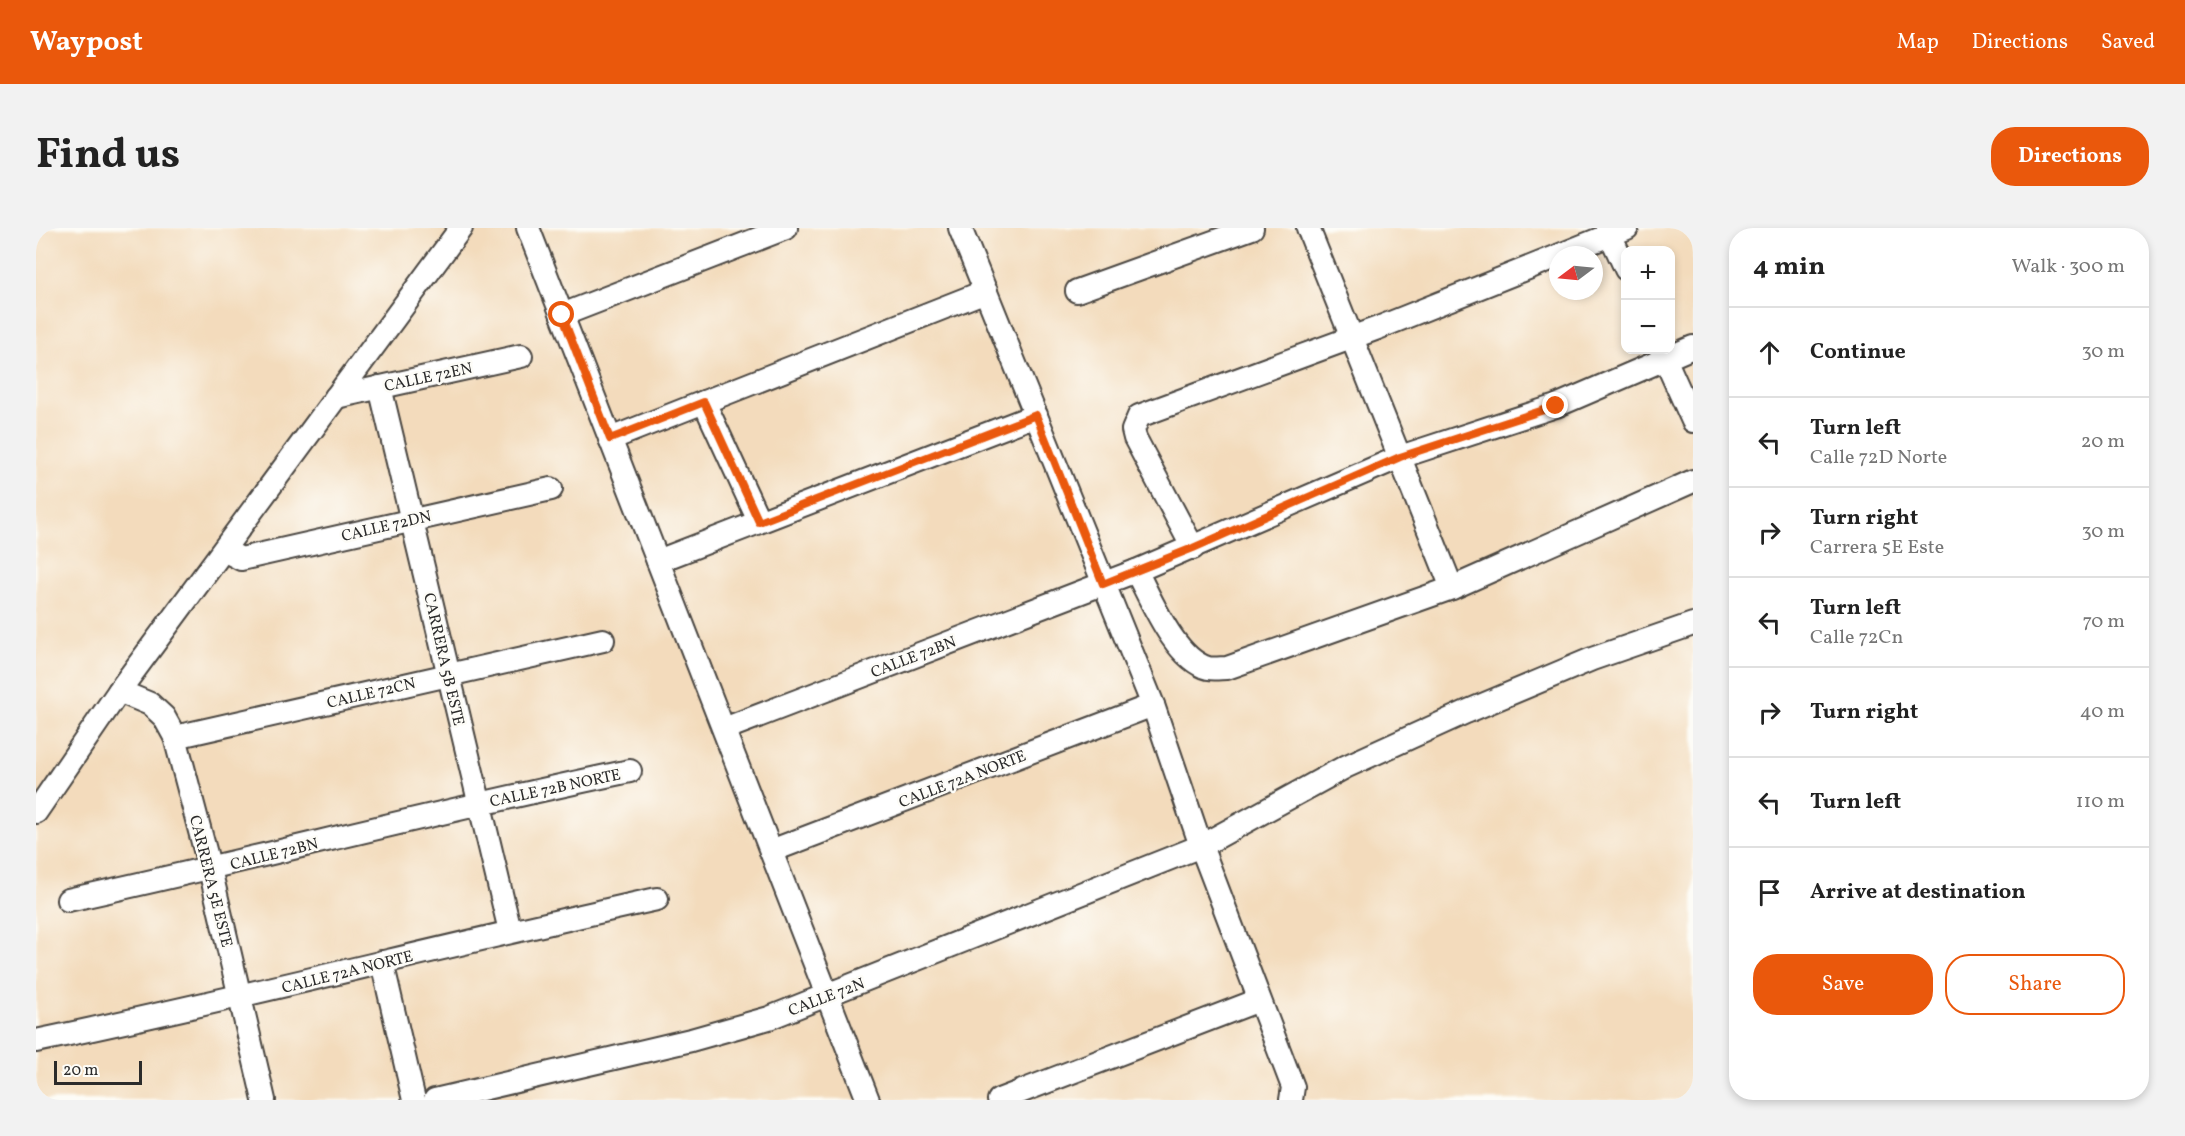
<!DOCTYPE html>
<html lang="en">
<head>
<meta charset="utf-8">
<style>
	:root { --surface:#fff; --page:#f2f2f2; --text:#222; --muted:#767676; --line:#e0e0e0; --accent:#ea580c }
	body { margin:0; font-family:Vollkorn,serif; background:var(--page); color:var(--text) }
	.controls { position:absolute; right:18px; top:18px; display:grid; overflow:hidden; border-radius:12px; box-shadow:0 3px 9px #0003 }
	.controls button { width:54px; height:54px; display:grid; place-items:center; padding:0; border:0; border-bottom:2px solid var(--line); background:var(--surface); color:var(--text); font:30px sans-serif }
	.compass { position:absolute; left:1513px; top:18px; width:54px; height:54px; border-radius:50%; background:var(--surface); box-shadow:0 3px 9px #0003; rotate:254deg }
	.scale { position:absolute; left:18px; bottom:15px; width:88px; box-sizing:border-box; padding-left:6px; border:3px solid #2b2b2b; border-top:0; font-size:16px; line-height:21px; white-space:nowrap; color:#2b2b2b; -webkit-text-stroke:4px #fdfcf7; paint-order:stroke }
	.stop { position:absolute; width:18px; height:18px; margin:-14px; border:4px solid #ea580c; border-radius:50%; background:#fff }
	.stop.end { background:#ea580c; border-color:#fff; box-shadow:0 2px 6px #0008 }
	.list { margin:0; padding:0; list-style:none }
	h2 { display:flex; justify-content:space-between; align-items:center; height:78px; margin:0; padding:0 24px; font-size:26px }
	h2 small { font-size:20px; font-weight:400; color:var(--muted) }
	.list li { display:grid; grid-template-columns:39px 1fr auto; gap:18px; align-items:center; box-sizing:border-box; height:90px; padding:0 24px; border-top:2px solid var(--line) }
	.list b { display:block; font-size:22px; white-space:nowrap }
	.list p { margin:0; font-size:20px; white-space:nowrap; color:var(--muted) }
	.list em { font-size:20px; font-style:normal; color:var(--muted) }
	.actions { display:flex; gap:12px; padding:18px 24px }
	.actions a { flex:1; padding:14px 0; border:2px solid var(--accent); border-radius:24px; text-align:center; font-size:21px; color:var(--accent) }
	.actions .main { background:var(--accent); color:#fff }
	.icon { flex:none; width:33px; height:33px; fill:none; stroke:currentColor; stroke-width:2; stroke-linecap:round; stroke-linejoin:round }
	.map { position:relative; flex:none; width:1657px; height:872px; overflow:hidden; border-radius:24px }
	header { display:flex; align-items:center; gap:36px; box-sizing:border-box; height:84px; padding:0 30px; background:var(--accent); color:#fff }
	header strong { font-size:28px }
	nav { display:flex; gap:33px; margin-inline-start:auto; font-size:21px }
	.intro { display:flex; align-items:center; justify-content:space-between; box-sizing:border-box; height:144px; padding:0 36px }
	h1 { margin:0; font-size:42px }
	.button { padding:15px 27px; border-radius:24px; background:var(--accent); color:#fff; font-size:21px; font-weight:700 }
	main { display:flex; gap:36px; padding:0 36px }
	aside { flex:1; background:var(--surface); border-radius:24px; box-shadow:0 3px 9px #0003 }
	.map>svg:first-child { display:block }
</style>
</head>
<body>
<header>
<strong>Waypost</strong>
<nav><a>Map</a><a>Directions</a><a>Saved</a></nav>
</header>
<div class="intro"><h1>Find us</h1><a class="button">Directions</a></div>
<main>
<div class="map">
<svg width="1657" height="872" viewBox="0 0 1657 872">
	<rect width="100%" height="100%" fill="#fdfcf7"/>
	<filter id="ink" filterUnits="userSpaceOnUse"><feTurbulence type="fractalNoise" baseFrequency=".0167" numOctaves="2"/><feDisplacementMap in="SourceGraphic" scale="12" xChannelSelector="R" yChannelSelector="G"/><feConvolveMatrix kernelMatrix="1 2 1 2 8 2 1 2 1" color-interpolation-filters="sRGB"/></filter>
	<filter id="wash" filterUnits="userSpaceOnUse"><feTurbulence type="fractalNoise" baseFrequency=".008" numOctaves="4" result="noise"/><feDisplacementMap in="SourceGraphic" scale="24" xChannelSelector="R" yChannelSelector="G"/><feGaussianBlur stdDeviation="1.35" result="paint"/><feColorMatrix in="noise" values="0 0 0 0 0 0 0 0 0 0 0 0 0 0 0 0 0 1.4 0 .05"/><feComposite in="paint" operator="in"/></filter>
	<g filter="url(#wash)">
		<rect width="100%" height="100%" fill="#f3dbbc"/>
	</g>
	<g filter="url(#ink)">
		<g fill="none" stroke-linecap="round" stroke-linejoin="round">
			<defs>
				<g id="minor">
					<path d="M492,0L832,872"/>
					<path d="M924,0L1117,477L1165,618L1257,859L1255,872"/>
					<path d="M1272,0L1416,360"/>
					<path d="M1571,0L1590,41"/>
					<path d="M1524,27L1591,0"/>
					<path d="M1041,63L1216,0"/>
					<path d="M526,87L750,0"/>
					<path d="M1625,122L1657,193"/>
					<path d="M344,159L474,703"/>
					<path d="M300,169L485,128"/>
					<path d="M668,174L723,293"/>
					<path d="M574,211L950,63"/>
					<path d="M1157,320L1099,210L1097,202L1103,188L1342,100L1522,28"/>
					<path d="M188,322L205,331L515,261"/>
					<path d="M622,333L1000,187"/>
					<path d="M1100,343C1115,371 1139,431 1172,440C1178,441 1185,440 1191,440L1416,360L1657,253"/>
					<path d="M83,463L114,476L128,489L139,509L174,641L228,872"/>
					<path d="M688,501L1100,343L1364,229L1520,178L1657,119"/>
					<path d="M139,509L567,412"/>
					<path d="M0,584L83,463L425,0"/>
					<path d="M735,623L1117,477"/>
					<path d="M32,672C220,631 405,582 594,543"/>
					<path d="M346,734L378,872"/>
					<path d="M0,813C208,770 414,716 621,671"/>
					<path d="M399,872L655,812L733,790L1165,618L1309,539L1430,484L1556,431L1657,396"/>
					<path d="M963,872L1223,772"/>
				</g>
			</defs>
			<use href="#minor" stroke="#494541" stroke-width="26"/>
			<use href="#minor" stroke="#fff" stroke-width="22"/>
		</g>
	</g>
	<g fill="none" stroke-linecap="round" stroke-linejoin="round" filter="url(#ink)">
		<path stroke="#ea580c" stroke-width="8" d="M526,87L574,211L668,174L723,294L1000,187L1067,356L1157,320L1364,229L1520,178"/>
	</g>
	<g text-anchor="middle" stroke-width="5" stroke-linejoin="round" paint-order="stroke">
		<g font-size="16" fill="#2b2b2b" stroke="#fdfcf7">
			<text transform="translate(392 148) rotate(-12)" y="6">CALLE 72EN</text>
			<text transform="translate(350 297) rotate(-13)" y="6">CALLE 72DN</text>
			<text transform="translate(877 428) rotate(-21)" y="6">CALLE 72BN</text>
			<text transform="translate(409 431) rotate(77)" y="6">CARRERA 5B ESTE</text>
			<text transform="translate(335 464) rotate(-13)" y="6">CALLE 72CN</text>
			<text transform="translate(926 550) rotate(-21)" y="6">CALLE 72A NORTE</text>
			<text transform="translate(519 559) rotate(-12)" y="6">CALLE 72B NORTE</text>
			<text transform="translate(238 625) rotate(-14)" y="6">CALLE 72BN</text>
			<text transform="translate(176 653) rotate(76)" y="6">CARRERA 5E ESTE</text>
			<text transform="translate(311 743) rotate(-14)" y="6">CALLE 72A NORTE</text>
			<text transform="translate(790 768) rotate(-21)" y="6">CALLE 72N</text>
		</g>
	</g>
</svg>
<div class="controls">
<button>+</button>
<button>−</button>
</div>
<svg class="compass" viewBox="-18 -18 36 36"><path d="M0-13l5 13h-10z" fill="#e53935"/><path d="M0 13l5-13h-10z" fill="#767676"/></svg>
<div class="scale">20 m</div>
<div class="stop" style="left:526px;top:87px"></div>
<div class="stop end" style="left:1520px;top:178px"></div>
</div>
<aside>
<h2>4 min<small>Walk · 300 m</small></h2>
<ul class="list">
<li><svg class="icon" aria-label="ahead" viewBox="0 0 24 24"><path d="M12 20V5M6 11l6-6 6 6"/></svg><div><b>Continue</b></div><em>30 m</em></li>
<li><svg class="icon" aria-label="left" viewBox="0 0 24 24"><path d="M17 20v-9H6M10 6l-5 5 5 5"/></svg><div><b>Turn left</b><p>Calle 72D Norte</p></div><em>20 m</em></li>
<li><svg class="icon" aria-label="right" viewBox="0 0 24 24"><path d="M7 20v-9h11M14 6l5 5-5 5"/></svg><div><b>Turn right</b><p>Carrera 5E Este</p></div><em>30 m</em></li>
<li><svg class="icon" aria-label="left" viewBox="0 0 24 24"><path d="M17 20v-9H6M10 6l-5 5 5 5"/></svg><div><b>Turn left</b><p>Calle 72Cn</p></div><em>70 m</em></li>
<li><svg class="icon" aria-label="right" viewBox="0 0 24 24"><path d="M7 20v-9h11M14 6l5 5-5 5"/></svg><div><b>Turn right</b></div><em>40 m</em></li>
<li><svg class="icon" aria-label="left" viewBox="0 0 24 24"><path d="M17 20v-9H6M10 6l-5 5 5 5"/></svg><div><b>Turn left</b></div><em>110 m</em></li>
<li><svg class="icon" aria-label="arrive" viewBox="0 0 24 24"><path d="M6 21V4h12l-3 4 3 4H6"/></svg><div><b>Arrive at destination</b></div></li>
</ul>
<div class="actions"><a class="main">Save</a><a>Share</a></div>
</aside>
</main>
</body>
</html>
